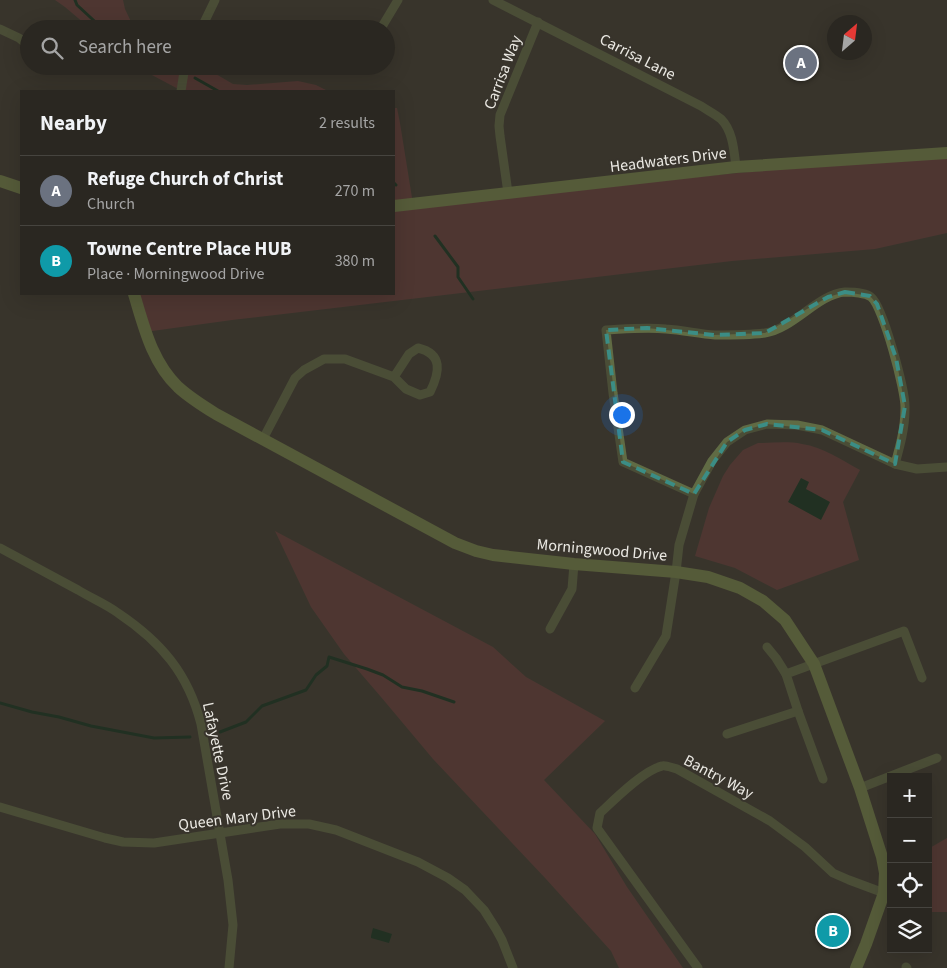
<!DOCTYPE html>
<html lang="en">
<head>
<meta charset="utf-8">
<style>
	:root { --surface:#2a2721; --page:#322f2a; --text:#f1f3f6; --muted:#a5a5a5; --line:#46443f; --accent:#95b2f1 }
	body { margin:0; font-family:"Source Sans 3",sans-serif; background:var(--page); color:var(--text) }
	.controls { position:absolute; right:15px; bottom:15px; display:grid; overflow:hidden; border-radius:0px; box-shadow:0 5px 20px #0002 }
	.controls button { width:45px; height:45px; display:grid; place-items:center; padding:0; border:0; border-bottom:1px solid var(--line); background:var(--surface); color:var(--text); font:25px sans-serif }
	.compass { position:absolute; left:827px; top:15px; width:45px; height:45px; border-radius:50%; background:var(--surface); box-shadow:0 5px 20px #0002; rotate:28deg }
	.you { position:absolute; left:621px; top:414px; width:18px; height:18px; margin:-12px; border:4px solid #fff; border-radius:50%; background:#1a73e8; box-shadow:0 0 0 8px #1a73e833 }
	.badge { display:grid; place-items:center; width:32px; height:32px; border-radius:50%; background:var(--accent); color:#fff; font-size:16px; font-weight:700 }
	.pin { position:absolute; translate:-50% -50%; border:2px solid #fff; box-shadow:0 1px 5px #0006 }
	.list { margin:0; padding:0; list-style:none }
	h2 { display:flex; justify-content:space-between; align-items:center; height:65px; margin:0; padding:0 20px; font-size:21px }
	h2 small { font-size:16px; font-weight:400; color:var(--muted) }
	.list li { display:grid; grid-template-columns:32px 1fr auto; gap:15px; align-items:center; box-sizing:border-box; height:70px; padding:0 20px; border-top:1px solid var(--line) }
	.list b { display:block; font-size:19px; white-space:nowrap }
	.list p { margin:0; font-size:16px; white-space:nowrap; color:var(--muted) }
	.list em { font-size:16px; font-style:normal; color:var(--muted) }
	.icon { flex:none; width:28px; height:28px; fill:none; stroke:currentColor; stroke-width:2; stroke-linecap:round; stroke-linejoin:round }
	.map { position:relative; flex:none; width:947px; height:968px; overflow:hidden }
	.search { position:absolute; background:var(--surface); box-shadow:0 5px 20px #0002; left:20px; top:20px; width:375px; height:55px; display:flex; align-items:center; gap:12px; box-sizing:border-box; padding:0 18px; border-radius:28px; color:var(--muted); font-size:19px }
	.panel { position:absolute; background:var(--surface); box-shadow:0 5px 20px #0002; left:20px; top:90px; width:375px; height:205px; border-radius:0px }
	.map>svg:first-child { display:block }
</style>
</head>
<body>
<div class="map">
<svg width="947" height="968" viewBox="0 0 947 968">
	<rect width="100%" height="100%" fill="#38342c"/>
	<g fill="#693939">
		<path d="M55,0H123L125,9L134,28L135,29H91L65,7Z"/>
		<path d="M135,66H202L233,84L247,85L298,81L316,85L328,91H182Z"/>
		<path d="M394,108H397L400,123L413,204L947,153V233L875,249L732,261L232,320L145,332L134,294H394Z"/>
		<path d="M758,443C773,443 788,441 802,444C823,447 842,460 860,470L843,502L859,560L777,590L735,568L695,556L709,508L723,476L730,465L743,450Z"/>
		<path d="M275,531L493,647L526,677L605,721L544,780L595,834L627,887L683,968H619L611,951L546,879L433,759L381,697L344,654L311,607Z"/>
		<path d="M947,838V912H928V849Z"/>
	</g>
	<g fill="#062c17">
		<path d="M801,478L809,482L806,489L830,502L821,520L788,502Z"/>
		<path d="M373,928L392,934L389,943L371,938V936Z"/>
	</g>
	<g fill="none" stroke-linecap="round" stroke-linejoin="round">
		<g stroke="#062c17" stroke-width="3">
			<path d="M75,0L77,5L103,29"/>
			<path d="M195,78L218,91"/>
			<path d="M394,183L396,185"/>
			<path d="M435,236L458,267V277L473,299"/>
			<path d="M0,703L32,712L59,717L91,726L154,738L190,737"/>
			<path d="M220,732L246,722L262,706L306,690L316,675L327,666L329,657L367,669L383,675L402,687L422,691L454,702"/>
		</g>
		<g stroke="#606b44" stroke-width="9">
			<path d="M493,0L701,106C707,110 715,114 721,119C733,131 734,151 736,167"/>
			<path d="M383,25L398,0"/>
			<path d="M0,29L19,38L29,46"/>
			<path d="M201,29L215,0"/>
			<path d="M181,91L185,66"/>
			<path d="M508,193L500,136L499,126L500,115L538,22"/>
			<path d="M263,439L295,378L304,370L324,359H345L394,377L406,389L420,395L430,392C440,372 443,354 418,348L409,354L394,377"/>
			<path d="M694,494L623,462L613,393L606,330C626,329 646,327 666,329C683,330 699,334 715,335C731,335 749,335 765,333C793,329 818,294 845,292C852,292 866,293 871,297C883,306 906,392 905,409C905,428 900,446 895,464"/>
			<path d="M0,548C26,562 52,576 78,590C91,598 106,604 118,613C161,642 188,673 201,724L228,880L233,925L229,968"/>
			<path d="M550,629L572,589L574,564"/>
			<path d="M767,647L776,658L786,674"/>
			<path d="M635,688L666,636L676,572L679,545L694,494L712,461L727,442L745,430L767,424L797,425L822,430L895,464L917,469L947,467"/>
			<path d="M798,711L823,779"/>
			<path d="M727,734L798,711L786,674L904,631L922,678"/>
			<path d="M860,788L937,758"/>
			<path d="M0,807L105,838L123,842L154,843L280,824H309L336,830L418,862L448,878L465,890L484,910L496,929L502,940L513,968"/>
			<path d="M906,967L907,968"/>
			<path d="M698,968L597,828L600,813C614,800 644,770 662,766C666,765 672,768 677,769L770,821L805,847L833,873L849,880L884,893"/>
		</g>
		<g stroke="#788949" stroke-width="12">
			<path d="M0,181L21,188"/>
			<path d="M394,206L736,167L947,153"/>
			<path d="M134,294C144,327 152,362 178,387C190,398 203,406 216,414L455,543L476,551L493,555L574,564L676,572L708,577L740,588L763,601L785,620L814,664L860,788L882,857L885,873L884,893L866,944L856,968"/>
		</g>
	</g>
	<path d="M0 0H947V968H0ZM845,292L870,296L877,304L896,358L905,406L895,464L822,430L767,424L745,430L727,442L694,494L623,462L606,330L647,328L714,335L765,333L828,297Z" fill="#38342c" fill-opacity=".55" fill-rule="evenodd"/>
	<path fill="none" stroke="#3b8d85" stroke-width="4" stroke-dasharray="10 6" stroke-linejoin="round" d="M845,292L870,296L877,304L896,358L905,406L895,464L822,430L767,424L745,430L727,442L694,494L623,462L606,330L647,328L714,335L765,333L828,297Z"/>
	<g text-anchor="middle" stroke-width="4" stroke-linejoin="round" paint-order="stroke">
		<g font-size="16" fill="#ebe9e3" stroke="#38342c">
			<text transform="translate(638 56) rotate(27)" y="6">Carrisa Lane</text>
			<text transform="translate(502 72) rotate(-69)" y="6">Carrisa Way</text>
			<text transform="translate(668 159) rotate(-7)" y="6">Headwaters Drive</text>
			<text transform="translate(602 549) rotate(5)" y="6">Morningwood Drive</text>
			<text transform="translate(219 751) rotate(78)" y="6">Lafayette Drive</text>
			<text transform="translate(719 776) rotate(28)" y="6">Bantry Way</text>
			<text transform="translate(237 817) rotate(-7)" y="6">Queen Mary Drive</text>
		</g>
	</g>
</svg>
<div class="controls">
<button>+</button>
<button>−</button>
<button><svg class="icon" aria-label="locate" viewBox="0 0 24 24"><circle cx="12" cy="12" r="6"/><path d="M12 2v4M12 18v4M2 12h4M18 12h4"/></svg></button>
<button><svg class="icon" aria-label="layers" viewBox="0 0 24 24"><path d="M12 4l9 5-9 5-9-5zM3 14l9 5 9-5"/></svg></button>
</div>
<svg class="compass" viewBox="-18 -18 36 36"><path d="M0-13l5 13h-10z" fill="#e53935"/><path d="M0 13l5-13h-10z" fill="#a5a5a5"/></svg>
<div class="you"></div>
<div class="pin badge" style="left:801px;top:63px;background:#6b7280">A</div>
<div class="pin badge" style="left:833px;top:931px;background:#0f9aa8">B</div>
<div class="search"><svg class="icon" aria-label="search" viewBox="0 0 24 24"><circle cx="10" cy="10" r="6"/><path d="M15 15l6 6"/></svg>Search here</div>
<section class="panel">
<h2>Nearby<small>2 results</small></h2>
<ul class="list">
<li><span class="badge" style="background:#6b7280">A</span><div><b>Refuge Church of Christ</b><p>Church</p></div><em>270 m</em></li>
<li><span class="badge" style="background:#0f9aa8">B</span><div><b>Towne Centre Place HUB</b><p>Place · Morningwood Drive</p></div><em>380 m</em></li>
</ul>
</section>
</div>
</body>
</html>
